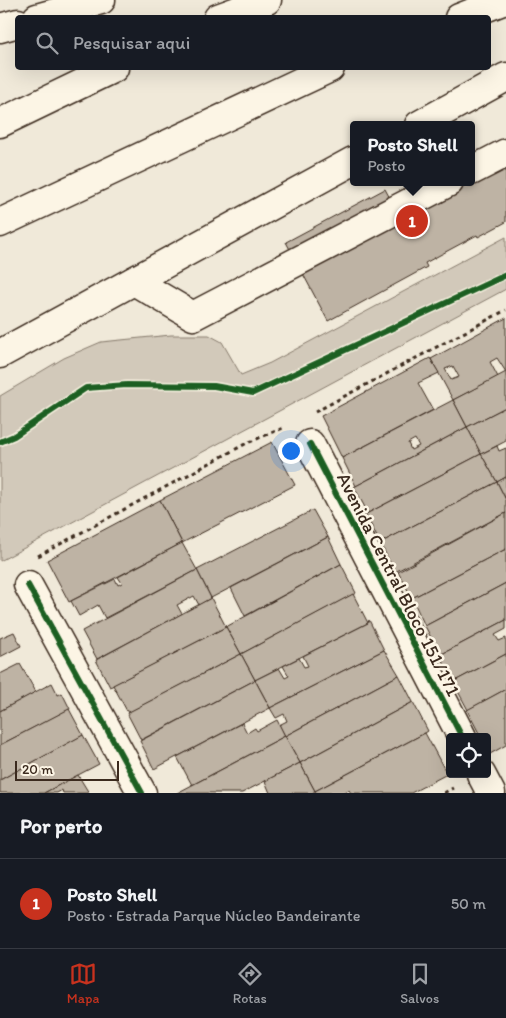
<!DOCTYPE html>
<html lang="pt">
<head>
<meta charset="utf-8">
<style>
	:root { --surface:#171b24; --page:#242831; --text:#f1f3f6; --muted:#9ea1a6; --line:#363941; --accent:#c8321e }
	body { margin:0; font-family:Itim,sans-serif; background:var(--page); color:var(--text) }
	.controls { position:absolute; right:15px; bottom:15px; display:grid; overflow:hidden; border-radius:5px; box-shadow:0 5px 20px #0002 }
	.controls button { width:45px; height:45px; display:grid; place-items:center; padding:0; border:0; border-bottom:1px solid var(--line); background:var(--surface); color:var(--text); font:25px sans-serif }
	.scale { position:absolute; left:15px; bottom:12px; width:104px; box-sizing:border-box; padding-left:5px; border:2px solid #3b2a1e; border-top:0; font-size:14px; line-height:18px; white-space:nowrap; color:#3b2a1e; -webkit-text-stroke:4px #fcf5e5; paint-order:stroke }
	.you { position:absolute; left:290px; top:450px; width:18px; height:18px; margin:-12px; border:4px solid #fff; border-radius:50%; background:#1a73e8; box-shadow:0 0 0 8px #1a73e833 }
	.badge { display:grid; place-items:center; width:32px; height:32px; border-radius:50%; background:var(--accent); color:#fff; font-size:16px; font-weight:700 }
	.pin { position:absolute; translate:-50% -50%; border:2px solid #fff; box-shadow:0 1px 5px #0006 }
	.popup { position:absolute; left:350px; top:121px; width:125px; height:65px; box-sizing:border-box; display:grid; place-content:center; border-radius:5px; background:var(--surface); filter:drop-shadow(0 1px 4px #0005); font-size:16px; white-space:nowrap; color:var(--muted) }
	.popup b { font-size:19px; color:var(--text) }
	.popup::after { content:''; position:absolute; left:50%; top:100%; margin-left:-10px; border:10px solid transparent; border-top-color:var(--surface) }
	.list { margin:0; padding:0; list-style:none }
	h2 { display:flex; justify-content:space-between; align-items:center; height:65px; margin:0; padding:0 20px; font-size:21px }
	h2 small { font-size:16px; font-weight:400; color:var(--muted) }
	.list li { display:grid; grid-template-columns:32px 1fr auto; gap:15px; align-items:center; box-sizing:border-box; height:90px; padding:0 20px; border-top:1px solid var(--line) }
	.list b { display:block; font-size:19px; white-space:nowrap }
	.list p { margin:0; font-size:16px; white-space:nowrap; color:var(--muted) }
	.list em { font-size:16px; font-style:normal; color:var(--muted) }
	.icon { flex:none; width:28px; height:28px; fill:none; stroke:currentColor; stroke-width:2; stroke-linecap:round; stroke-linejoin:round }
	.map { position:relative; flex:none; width:506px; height:793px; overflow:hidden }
	.search { position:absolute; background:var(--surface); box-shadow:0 5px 20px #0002; left:15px; right:15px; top:15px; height:55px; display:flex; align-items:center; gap:12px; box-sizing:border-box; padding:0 18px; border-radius:5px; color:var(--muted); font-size:19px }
	.sheet { height:155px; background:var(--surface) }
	nav { display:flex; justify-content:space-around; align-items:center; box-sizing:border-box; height:70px; border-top:1px solid var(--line); background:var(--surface); font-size:14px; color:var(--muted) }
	nav a { display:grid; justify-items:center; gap:2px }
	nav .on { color:var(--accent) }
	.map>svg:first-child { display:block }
</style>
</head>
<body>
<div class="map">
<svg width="506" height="793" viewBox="0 0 506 793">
	<rect width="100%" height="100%" fill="#f0e9d9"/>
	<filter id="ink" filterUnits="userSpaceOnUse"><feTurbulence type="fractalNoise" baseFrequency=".02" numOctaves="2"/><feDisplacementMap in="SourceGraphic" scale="10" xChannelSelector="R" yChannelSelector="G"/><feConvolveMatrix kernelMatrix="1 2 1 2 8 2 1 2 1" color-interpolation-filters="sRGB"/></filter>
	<g filter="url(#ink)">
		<path fill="#d2c9ba" stroke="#867a6c" d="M506,237V289L0,561V396L64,358L101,342L171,335H209L222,342L241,375L270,363Z"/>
		<g fill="#beb3a4" stroke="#3b2a1e" fill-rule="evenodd">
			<path d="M506,157V222L478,237L477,235L425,263L427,267L328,321L286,242L385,189L399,215L460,182H471Z"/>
			<path d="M506,318V372L497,358L490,362L498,377L453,400L431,359ZM453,366L459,377L451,380L445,369Z"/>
			<path d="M430,358L439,373L418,383L433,410L342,458L321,416Z"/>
			<path d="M506,372V407L467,427L453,400Z"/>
			<path d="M453,400L467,427L356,486L342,458ZM415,439L419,446L411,450L408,443Z"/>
			<path d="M506,407V441L481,454L467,427Z"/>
			<path d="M467,427L481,454L368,513L354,487Z"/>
			<path d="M272,442L295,485L182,543L160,500Z"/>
			<path d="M497,446L499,451L506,448V477L497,482L481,454Z"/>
			<path d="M481,454L497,482L380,543L366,515L368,513Z"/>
			<path d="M506,477V500L497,482Z"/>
			<path d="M497,482L506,500V513L395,572L380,543Z"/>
			<path d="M160,500L182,543L69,602L47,560Z"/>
			<path d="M313,510L328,537L211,598L197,570Z"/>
			<path d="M506,513V549L412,598L398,572Z"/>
			<path d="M328,537L341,564L245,616L231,588Z"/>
			<path d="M182,543L197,570L105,618L98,605L79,616L71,601L115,579L118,585L122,583L118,577Z"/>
			<path d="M506,549V583L425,626L412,598Z"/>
			<path d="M341,564L356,593L241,654L226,627Z"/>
			<path d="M197,570L211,598L199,605L194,596L177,605L182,614L97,659L82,631Z"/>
			<path d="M506,583V620L440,655L425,626Z"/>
			<path d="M353,594L368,623L255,680L241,654Z"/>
			<path d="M211,598L226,627L110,687L96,660Z"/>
			<path d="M369,620L384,650L270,708L255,680L279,668L285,678L289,676L283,666L299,658L304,667L308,666L303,656L368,623Z"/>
			<path d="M506,620V629L495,635L499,641L506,638V654L453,682L440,655Z"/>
			<path d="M226,627L241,654L128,713L113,685Z"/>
			<path d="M14,632L21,646L0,657V638Z"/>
			<path d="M384,650L399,675L285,736L279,725L287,721L284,714L276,718L270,708Z"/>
			<path d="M241,654L255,680L141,740L127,713Z"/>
			<path d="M506,654V689L468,710L453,682Z"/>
			<path d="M20,664L36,692L0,711V674Z"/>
			<path d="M399,675L413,702L300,763L285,736Z"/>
			<path d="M255,680L270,708L154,769L140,741Z"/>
			<path d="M52,683L58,695L62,693L70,709L0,745V711Z"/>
			<path d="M506,689V745L490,754L487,749V737H481L467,710Z"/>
			<path d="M413,702L428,731L425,733L315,791L300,763Z"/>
			<path d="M69,709L83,735L82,736L0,780V745Z"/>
			<path d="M277,720L285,736L192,785L177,757L242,723L247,733L255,728L257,731Z"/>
			<path d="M425,733L447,774L411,793H351L349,790L343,793H316L315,791Z"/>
			<path d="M83,735L99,764L44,793H0V780Z"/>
			<path d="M285,736L300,763L242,793H177Z"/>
			<path d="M300,763L315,791L311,793H270L265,781Z"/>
			<path d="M78,775L89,793H63L62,790L57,793H44Z"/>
		</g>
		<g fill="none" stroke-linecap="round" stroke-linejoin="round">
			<defs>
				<g id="minor">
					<path d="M471,171L506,153"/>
					<path d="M134,281L193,316L449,182"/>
					<path d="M310,444L462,737"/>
					<path d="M28,585L142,793"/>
					<path d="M481,774L491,793"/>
				</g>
				<g id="highway">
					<path d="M37,18L101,0"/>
					<path d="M218,18L267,0"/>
					<path d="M459,18L505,0"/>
					<path d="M0,28L18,23"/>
					<path d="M0,123L114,68"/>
					<path d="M419,125L506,77"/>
					<path d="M0,223L330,68"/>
					<path d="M0,354L353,161"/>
				</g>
			</defs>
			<use href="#minor" stroke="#3b2a1e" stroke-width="31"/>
			<use href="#highway" stroke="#3b2a1e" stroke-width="31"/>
			<g stroke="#3b2a1e" stroke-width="3" stroke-dasharray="4 4" stroke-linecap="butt">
				<path d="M315,412L506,310"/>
				<path d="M38,556L247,443L283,428"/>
				<path d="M444,793L453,788"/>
			</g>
			<use href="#minor" stroke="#fcf5e5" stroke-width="28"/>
			<use href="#highway" stroke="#fcf5e5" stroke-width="28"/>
			<defs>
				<g id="cycleway">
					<path d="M0,442L14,436L86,388L127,385L214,386L253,393L506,275"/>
					<path d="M310,444L462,737"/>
					<path d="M28,585L142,793"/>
				</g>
			</defs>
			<use href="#cycleway" stroke="#fcf5e5" stroke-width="9"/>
			<use href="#cycleway" stroke="#1b5e20" stroke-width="6"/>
		</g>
	</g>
	<g text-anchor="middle" stroke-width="5" stroke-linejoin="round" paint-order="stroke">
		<g font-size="19" fill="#3b2a1e" stroke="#fcf5e5">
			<text transform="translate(399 584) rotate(63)" y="7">Avenida Central Bloco 151/171</text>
		</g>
	</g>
</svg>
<div class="controls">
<button><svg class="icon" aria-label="locate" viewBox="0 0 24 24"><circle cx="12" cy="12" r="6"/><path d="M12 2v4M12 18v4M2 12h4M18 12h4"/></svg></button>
</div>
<div class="scale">20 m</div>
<div class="you"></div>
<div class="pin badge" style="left:412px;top:221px">1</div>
<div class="popup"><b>Posto Shell</b>Posto</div>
<div class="search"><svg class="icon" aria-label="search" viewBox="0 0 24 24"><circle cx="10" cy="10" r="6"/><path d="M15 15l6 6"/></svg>Pesquisar aqui</div>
</div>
<section class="sheet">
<h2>Por perto<small></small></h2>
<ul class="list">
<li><span class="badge">1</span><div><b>Posto Shell</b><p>Posto · Estrada Parque Núcleo Bandeirante</p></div><em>50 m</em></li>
</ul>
</section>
<nav>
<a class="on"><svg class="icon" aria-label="map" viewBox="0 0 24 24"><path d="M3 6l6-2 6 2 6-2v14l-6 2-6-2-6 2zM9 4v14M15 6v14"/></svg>Mapa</a>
<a><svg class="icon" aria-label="directions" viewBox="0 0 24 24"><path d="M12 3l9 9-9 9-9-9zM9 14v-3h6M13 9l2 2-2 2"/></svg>Rotas</a>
<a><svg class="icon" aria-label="saved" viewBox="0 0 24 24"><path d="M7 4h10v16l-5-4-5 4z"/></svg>Salvos</a>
</nav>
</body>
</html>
